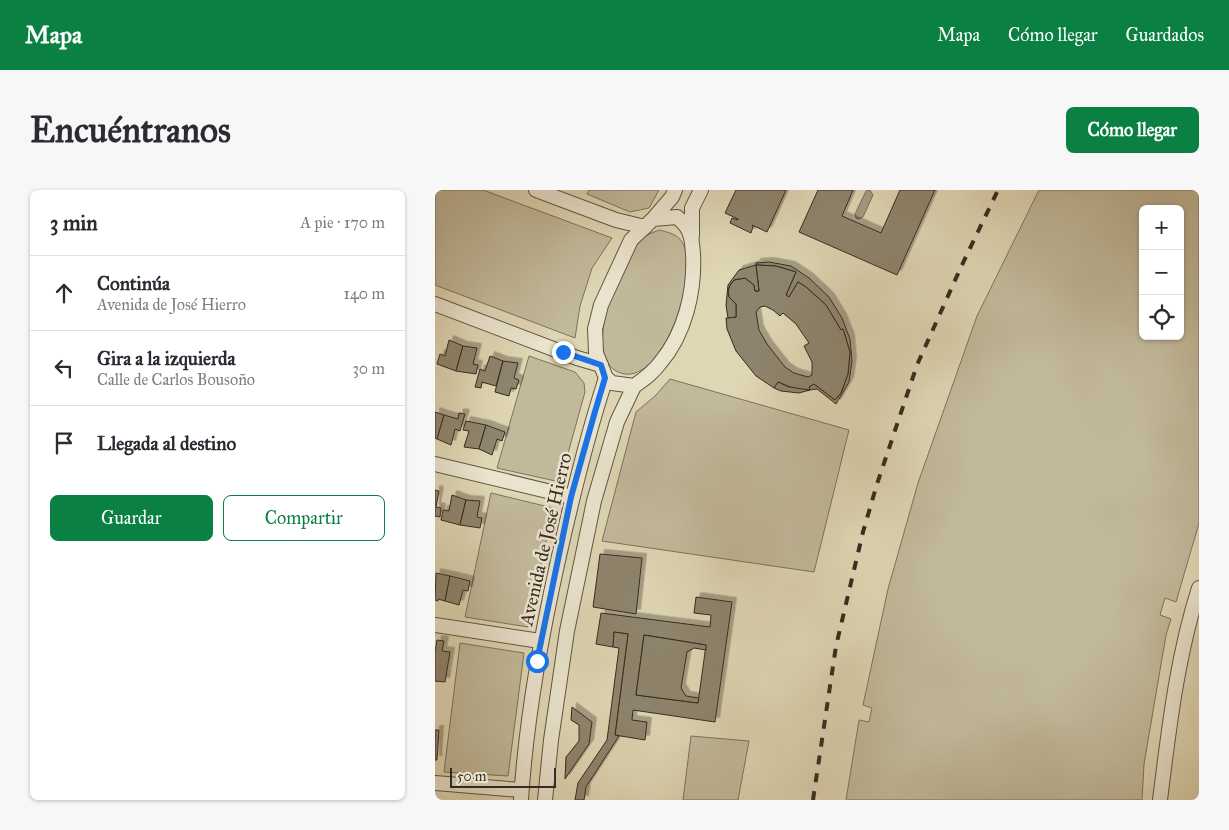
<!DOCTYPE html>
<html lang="es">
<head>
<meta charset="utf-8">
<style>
	:root { --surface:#fff; --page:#f7f7f7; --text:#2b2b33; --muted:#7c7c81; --line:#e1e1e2; --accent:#0b8043 }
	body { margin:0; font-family:"IM FELL Great Primer",serif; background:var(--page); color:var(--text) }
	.controls { position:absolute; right:15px; top:15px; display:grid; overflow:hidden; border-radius:8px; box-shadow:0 1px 4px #0004 }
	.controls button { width:45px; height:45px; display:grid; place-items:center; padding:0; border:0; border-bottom:1px solid var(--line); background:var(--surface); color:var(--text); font:25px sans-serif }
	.scale { position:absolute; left:15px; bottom:12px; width:106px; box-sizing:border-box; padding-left:5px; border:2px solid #362b20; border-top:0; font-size:14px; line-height:18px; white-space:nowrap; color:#362b20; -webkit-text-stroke:4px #eae4ce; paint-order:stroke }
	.stop { position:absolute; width:15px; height:15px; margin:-11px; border:4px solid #1a73e8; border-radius:50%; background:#fff }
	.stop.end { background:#1a73e8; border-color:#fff; box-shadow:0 1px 5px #0008 }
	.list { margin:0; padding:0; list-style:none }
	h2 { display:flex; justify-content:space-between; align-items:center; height:65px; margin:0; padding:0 20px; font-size:21px }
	h2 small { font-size:16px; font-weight:400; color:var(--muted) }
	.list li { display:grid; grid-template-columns:32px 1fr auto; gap:15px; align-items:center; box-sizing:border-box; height:75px; padding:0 20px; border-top:1px solid var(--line) }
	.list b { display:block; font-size:19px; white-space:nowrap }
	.list p { margin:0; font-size:16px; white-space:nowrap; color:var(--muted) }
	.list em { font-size:16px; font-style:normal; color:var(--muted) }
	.actions { display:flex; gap:10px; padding:15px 20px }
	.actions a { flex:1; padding:11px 0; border:1px solid var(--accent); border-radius:8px; text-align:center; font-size:18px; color:var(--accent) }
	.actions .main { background:var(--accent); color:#fff }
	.icon { flex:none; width:28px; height:28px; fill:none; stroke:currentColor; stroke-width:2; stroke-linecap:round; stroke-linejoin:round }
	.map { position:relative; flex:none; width:764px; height:610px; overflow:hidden; border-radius:8px }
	header { display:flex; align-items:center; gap:30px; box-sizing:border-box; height:70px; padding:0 25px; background:var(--accent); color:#fff }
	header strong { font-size:24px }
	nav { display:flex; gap:28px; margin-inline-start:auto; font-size:18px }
	.intro { display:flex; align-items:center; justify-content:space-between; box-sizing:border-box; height:120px; padding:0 30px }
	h1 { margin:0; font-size:35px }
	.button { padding:12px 22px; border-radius:8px; background:var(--accent); color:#fff; font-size:18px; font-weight:700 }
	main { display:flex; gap:30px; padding:0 30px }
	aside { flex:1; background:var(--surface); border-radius:8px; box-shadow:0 1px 4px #0004 }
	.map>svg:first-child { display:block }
</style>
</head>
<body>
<header>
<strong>Mapa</strong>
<nav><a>Mapa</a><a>Cómo llegar</a><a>Guardados</a></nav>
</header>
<div class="intro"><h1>Encuéntranos</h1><a class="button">Cómo llegar</a></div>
<main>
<aside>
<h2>3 min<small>A pie · 170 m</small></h2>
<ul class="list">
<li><svg class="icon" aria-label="ahead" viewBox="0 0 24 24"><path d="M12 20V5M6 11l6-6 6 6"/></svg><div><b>Continúa</b><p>Avenida de José Hierro</p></div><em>140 m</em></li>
<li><svg class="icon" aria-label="left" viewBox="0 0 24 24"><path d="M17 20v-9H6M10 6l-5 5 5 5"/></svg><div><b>Gira a la izquierda</b><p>Calle de Carlos Bousoño</p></div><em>30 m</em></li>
<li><svg class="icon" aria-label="arrive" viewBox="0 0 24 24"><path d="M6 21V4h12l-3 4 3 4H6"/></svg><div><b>Llegada al destino</b></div></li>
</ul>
<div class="actions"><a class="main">Guardar</a><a>Compartir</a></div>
</aside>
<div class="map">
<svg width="764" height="610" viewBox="0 0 764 610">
	<defs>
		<filter id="shadow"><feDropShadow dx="4.5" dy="-4.5" stdDeviation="0" flood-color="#0004"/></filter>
	</defs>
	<rect width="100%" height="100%" fill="#dfd6b4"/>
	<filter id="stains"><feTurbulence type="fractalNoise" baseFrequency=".004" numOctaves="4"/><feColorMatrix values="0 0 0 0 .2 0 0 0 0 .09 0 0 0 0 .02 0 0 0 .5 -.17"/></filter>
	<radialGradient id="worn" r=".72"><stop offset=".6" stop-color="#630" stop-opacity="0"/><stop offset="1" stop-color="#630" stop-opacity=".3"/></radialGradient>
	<g fill="#c2b99b" stroke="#7c725e" fill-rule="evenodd">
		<path d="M0,0H48L177,48L157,78L145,116L140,148L0,95Z"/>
		<path d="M154,0H224L214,18L195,22L152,4Z"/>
		<path d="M604,0H764V333L741,412L730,408L725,425L736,429L731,445L709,574L707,610H411L424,530L434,532L437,518L428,515L453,399L483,293L542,126ZM708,19H745V146H708Z"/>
		<path d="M224,40C233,42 242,44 247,52C267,81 226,202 183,182C145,164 186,70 207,49C212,44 217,43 224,40Z"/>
		<path d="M94,166L140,182L149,193L150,202L125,292L62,278Z"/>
		<path d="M235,189L414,240L379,382L167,351L201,222L220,206Z"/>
		<path d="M56,303L118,318L93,437L30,427Z"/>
		<path d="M25,453L89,463L73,586L9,582Z"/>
		<path d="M256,546L314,551L303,610H248Z"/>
	</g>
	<path fill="#a69c82" stroke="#796f5b" d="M435,0L438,5L428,27L424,29L421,28L420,24L431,1Z"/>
	<g fill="#8e846d" stroke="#362b20" fill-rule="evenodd" filter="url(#shadow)">
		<path d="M301,0H351L332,42L317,35L318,37L316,43L295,33L297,28L303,30V29L290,23Z"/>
		<path d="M383,0H418L407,26L446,43L465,0H500L462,85L364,42Z"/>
		<path d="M334,72L356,76L374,88L394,107L407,128L415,149L417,171L414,192L401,214L382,199L375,200L374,197L379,194L400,210L406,203L413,184L415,162L408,139L406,140L391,115L371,97L363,92L354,107L351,105L361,82L341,76L321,75V73Z"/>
		<path d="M321,75L341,76L361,82L351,105L354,107L363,92L371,97L391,115L406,140L408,139L415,162L413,184L406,203L400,210L379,194L374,197L375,200L360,199L343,192L339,198L321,186L301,161L292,139L291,128L301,127V114L294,107L293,101L295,95L299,90L310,88L319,95L320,101H324ZM330,116L338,120L345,126L348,123L361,134L374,153L369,156L377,172V185L373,187L359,183L350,177L332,154L324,140L321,122L325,117Z"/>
		<path d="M321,75L324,101H320L319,95L310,88L299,90L295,95L293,101L294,107L301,114V127L293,128L291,115L293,95L304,80Z"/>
		<path d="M14,150L28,156L21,181L2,174L5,164L10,166Z"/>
		<path d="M28,156L42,158L38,174L43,175L41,184L21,181Z"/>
		<path d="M55,166L68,171L61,196L47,192L46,198L40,197L45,179L50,181Z"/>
		<path d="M68,171L83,173L79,188L84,190L81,199L76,198L74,206L60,202Z"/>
		<path d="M343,192L354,197L375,200L364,203L346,201L339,198Z"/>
		<path d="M0,222L9,225L2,249L0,248Z"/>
		<path d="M24,223L30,224L25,241L20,239L16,255L2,249L9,225L23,229Z"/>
		<path d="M31,231L51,235L44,259L29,257L34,241L28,240Z"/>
		<path d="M51,235L70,242L67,251L62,249L57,265L44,259Z"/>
		<path d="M0,300L4,301L1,317L6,318L5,327L0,326Z"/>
		<path d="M17,305L31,310L25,335L6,330L8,320L14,321Z"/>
		<path d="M31,310L45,311L42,327L47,328L45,338L25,335Z"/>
		<path d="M165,364L207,368L201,424L158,417Z"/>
		<path d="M1,383L15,386L10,411L3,409V411L0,410Z"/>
		<path d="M15,386L35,391L33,401L28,400L24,415L10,411Z"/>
		<path d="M261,407L297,412L280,532L198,520L197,530L212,532L210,550L180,545L193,444L179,442L178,457L161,454L166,423L275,437L276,425L259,423ZM209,445L271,455L263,513L201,505Z"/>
		<path d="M179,442L193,444L180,545L184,546L151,597L149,610H140L143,593L172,550L184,458L178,457Z"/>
		<path d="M209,445L271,455V460L259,458L252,462L246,498L251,506L264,508L263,513L201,505Z"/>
		<path d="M2,450L9,451L7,461L15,462L10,492L0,491V462Z"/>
		<path d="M137,517L157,532L154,554L130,589L131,567L144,551V535L136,530Z"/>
		<path d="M0,540H4L2,570H0Z"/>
	</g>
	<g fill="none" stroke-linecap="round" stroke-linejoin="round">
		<defs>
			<g id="minor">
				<path d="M101,0L181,30L210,37"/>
				<path d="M218,29L242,27C244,29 248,32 250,35C257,43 257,54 258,64C260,101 250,144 225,173C218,183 209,189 199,196L177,193L171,188L161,163L160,139L166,115L196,50L218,29L237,7L240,0"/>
				<path d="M257,46V18L266,0"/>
				<path d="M0,114L142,168L166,175"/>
				<path d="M0,274L137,307"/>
				<path d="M0,435L105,451"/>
				<path d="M0,593L86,600"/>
				<path d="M86,610C91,531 105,452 122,375C136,312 151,249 171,188"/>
				<path d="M110,610L116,550L132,441L159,311L182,232L199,196"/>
				<path d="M725,610C734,538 742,467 764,398"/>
			</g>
		</defs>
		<use href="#minor" stroke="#605645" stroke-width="16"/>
		<use href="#minor" stroke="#eae4ce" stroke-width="14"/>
		<path stroke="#362b20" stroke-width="4" stroke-dasharray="9 9" stroke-linecap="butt" d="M378,610L401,456L428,342L442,294L482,175L526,77L563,0"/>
	</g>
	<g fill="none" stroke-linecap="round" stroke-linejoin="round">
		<path stroke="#1a73e8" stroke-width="6" d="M102,471L136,307L159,225L170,188L166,175L128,162"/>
	</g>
	<g text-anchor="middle" stroke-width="5" stroke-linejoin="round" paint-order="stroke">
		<g font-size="19" fill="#362b20" stroke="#eae4ce">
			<text transform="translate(110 349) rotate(-77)" y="7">Avenida de José Hierro</text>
		</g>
	</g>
	<rect width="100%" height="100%" filter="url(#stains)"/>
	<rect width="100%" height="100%" fill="url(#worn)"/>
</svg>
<div class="controls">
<button>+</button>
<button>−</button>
<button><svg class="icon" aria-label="locate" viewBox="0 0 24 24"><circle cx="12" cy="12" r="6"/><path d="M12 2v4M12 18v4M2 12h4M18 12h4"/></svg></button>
</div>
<div class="scale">50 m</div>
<div class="stop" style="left:102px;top:471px"></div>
<div class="stop end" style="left:128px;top:162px"></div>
</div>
</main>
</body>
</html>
